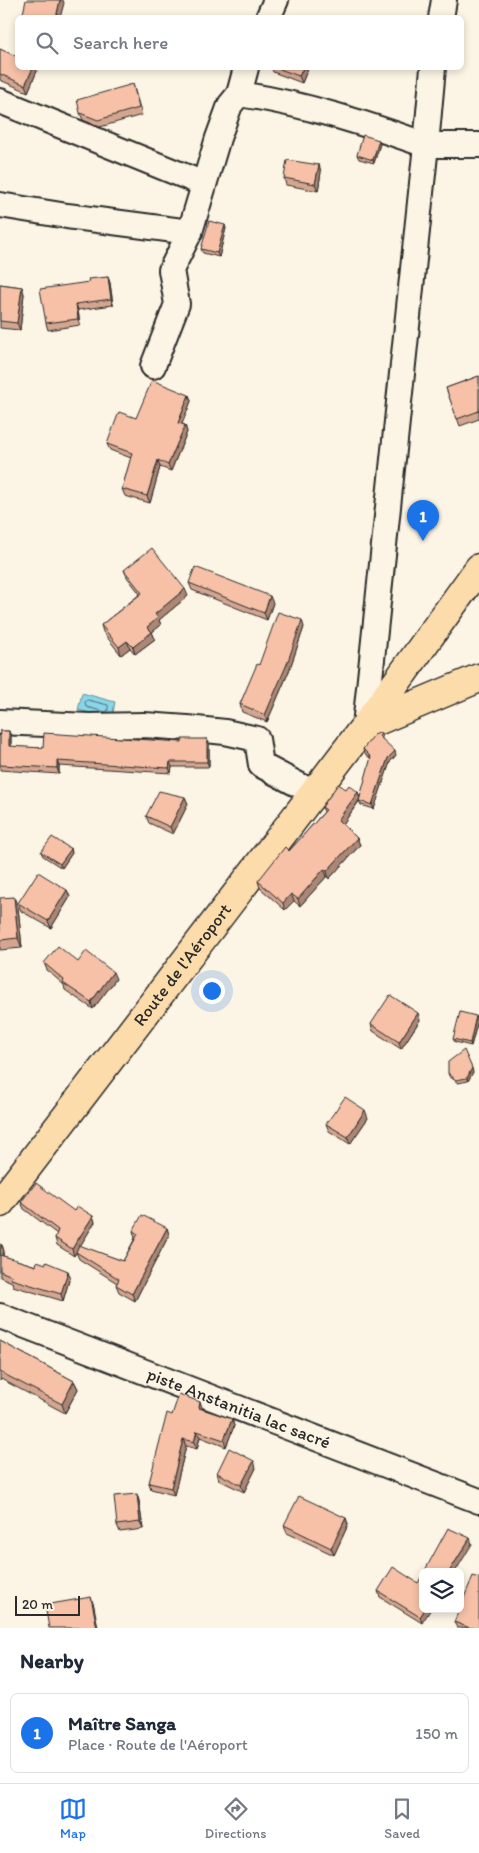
<!DOCTYPE html>
<html lang="en">
<head>
<meta charset="utf-8">
<style>
	:root { --surface:#fff; --page:#f2f2f3; --text:#1f2937; --muted:#747a83; --line:#e0e1e3; --accent:#1a73e8 }
	body { margin:0; font-family:Itim,sans-serif; background:var(--page); color:var(--text) }
	.controls { position:absolute; right:15px; bottom:15px; display:grid; overflow:hidden; border-radius:8px; box-shadow:0 2px 8px #0003 }
	.controls button { width:45px; height:45px; display:grid; place-items:center; padding:0; border:0; border-bottom:1px solid var(--line); background:var(--surface); color:var(--text); font:25px sans-serif }
	.scale { position:absolute; left:15px; bottom:12px; width:65px; box-sizing:border-box; padding-left:5px; border:2px solid #2b2b2b; border-top:0; font-size:14px; line-height:18px; white-space:nowrap; color:#2b2b2b; -webkit-text-stroke:4px #fcf5e5; paint-order:stroke }
	.you { position:absolute; left:211px; top:990px; width:18px; height:18px; margin:-12px; border:4px solid #fff; border-radius:50%; background:#1a73e8; box-shadow:0 0 0 8px #1a73e833 }
	.badge { display:grid; place-items:center; width:32px; height:32px; border-radius:50%; background:var(--accent); color:#fff; font-size:16px; font-weight:700 }
	.pin { position:absolute; translate:-50% -41px; filter:drop-shadow(0 1px 2px #0008) }
	.pin::after { content:''; position:absolute; top:26px; width:18px; height:15px; background:inherit; clip-path:polygon(0 0,100% 0,50% 100%) }
	.list { margin:0; padding:0; list-style:none }
	h2 { display:flex; justify-content:space-between; align-items:center; height:65px; margin:0; padding:0 20px; font-size:21px }
	h2 small { font-size:16px; font-weight:400; color:var(--muted) }
	.list li { display:grid; grid-template-columns:32px 1fr auto; gap:15px; align-items:center; box-sizing:border-box; height:80px; margin:0 10px 10px; padding:0 10px; border:1px solid var(--line); border-radius:8px }
	.list b { display:block; font-size:19px; white-space:nowrap }
	.list p { margin:0; font-size:16px; white-space:nowrap; color:var(--muted) }
	.list em { font-size:16px; font-style:normal; color:var(--muted) }
	.icon { flex:none; width:28px; height:28px; fill:none; stroke:currentColor; stroke-width:2; stroke-linecap:round; stroke-linejoin:round }
	.map { position:relative; flex:none; width:479px; height:1628px; overflow:hidden }
	.search { position:absolute; background:var(--surface); box-shadow:0 2px 8px #0003; left:15px; right:15px; top:15px; height:55px; display:flex; align-items:center; gap:12px; box-sizing:border-box; padding:0 18px; border-radius:8px; color:var(--muted); font-size:19px }
	.sheet { height:155px; background:var(--surface) }
	nav { display:flex; justify-content:space-around; align-items:center; box-sizing:border-box; height:70px; border-top:1px solid var(--line); background:var(--surface); font-size:14px; color:var(--muted) }
	nav a { display:grid; justify-items:center; gap:2px }
	nav .on { color:var(--accent) }
	.map>svg:first-child { display:block }
</style>
</head>
<body>
<div class="map">
<svg width="479" height="1628" viewBox="0 0 479 1628">
	<rect width="100%" height="100%" fill="#fcf5e5"/>
	<filter id="ink" filterUnits="userSpaceOnUse"><feTurbulence type="fractalNoise" baseFrequency=".02" numOctaves="2"/><feDisplacementMap in="SourceGraphic" scale="10" xChannelSelector="R" yChannelSelector="G"/><feConvolveMatrix kernelMatrix="1 2 1 2 8 2 1 2 1" color-interpolation-filters="sRGB"/></filter>
	<g filter="url(#ink)">
		<path fill="#89d6e8" stroke="#63929c" d="M82,693L115,702L112,718L78,710Z"/>
		<g fill="none" stroke-linecap="round" stroke-linejoin="round">
			<path stroke="#516f77" stroke-width="1" d="M88,700L108,705V710L106,712L86,707L85,702Z"/>
			<defs>
				<g id="minor">
					<path d="M268,18L276,0"/>
					<path d="M441,18L444,0"/>
					<path d="M246,68L239,94C302,103 367,124 426,145L433,68"/>
					<path d="M0,101L204,184"/>
					<path d="M0,205L67,216L190,232"/>
					<path d="M153,366L177,304L171,270L190,232L218,138L230,105L239,94"/>
					<path d="M0,722L89,726L144,725L187,728L225,732L257,739L261,765L314,793"/>
					<path d="M365,726L426,145H479"/>
					<path id="s1" d="M0,1316L479,1501"/>
				</g>
				<g id="major">
					<path d="M365,726L479,678"/>
					<path id="s2" d="M0,1203L365,726L479,568"/>
				</g>
			</defs>
			<use href="#minor" stroke="#2b2b2b" stroke-width="28"/>
			<use href="#major" stroke="#2b2b2b" stroke-width="31"/>
			<use href="#minor" stroke="#fcf5e5" stroke-width="24"/>
			<use href="#major" stroke="#fddcac" stroke-width="28"/>
		</g>
		<g fill="#d4a690" stroke="#2b2b2b">
			<path d="M0,49L37,71L28,92L0,80Z"/>
			<path d="M272,68H308L302,83L273,72Z"/>
			<path d="M133,84L142,115L100,127L83,120L80,113Z"/>
			<path d="M379,140L380,144L374,163L359,159L357,155Z"/>
			<path d="M319,165L321,172L318,191L286,185L284,178Z"/>
			<path d="M226,228L219,257L203,253L201,249Z"/>
			<path d="M108,277L110,283L113,305L78,310L80,325L48,330L46,323L89,282Z"/>
			<path d="M0,284L22,287L24,294L20,330L0,328Z"/>
			<path d="M479,376V419L460,426L446,388Z"/>
			<path d="M189,395L191,401L182,424L185,425L187,432L171,471L160,467L150,503L125,496L122,489L131,458L110,450L107,444L136,418Z"/>
			<path d="M124,570L188,596L159,620L161,625L152,632L155,639L135,654L130,648L121,655L103,632L101,625L140,594L127,577Z"/>
			<path d="M189,583L273,603L267,620L192,590Z"/>
			<path d="M304,627L289,671L267,722L242,712L240,704L259,665Z"/>
			<path d="M0,731H9L11,737V747L43,748L182,742L207,739L209,744V767H172L171,773L59,766V774L0,770Z"/>
			<path d="M381,734L382,738V739L396,755L390,762L374,809L361,805L359,801L360,800L343,824L357,838L360,845L329,879L327,876L300,906L294,901L285,910L260,888L258,881L289,851L324,812L322,807L346,789L358,792L360,799L371,759L364,753L363,749Z"/>
			<path d="M185,797L188,804L173,834L149,823L146,816Z"/>
			<path d="M71,849L72,853L62,868L43,856L41,852Z"/>
			<path d="M67,890L70,897L51,928L21,911L18,903Z"/>
			<path d="M0,898L18,907L22,948L0,950Z"/>
			<path d="M78,962L116,979L93,1009L65,990L64,985L47,970L44,963Z"/>
			<path d="M420,1020L401,1049L373,1031L371,1024Z"/>
			<path d="M478,1020L471,1046L455,1042L453,1039Z"/>
			<path d="M473,1072L468,1081L458,1083L449,1076L448,1073Z"/>
			<path d="M368,1118L350,1144L329,1131L326,1124Z"/>
			<path d="M21,1202L74,1211L93,1216L95,1222L80,1246L123,1261L135,1238L133,1231L167,1228L169,1235L135,1301L119,1292L116,1285L117,1283L79,1259L76,1252L74,1256L57,1245L55,1238L57,1234L24,1209Z"/>
			<path d="M0,1244L2,1245L4,1251L3,1256L36,1266L68,1271L70,1277L63,1301L13,1286L12,1282L0,1277Z"/>
			<path d="M0,1341L74,1381L78,1389L65,1413L1,1379L0,1381Z"/>
			<path d="M203,1409L232,1419L234,1426L226,1447L200,1437L197,1449L186,1446L174,1495L151,1489L149,1483L172,1415Z"/>
			<path d="M256,1468L244,1492L219,1480L217,1473Z"/>
			<path d="M137,1494L139,1501L143,1529L120,1532L117,1525Z"/>
			<path d="M346,1518L348,1525L334,1555L287,1533L284,1525Z"/>
			<path d="M418,1583L422,1623L380,1597L378,1591Z"/>
			<path d="M454,1622L479,1628H457Z"/>
		</g>
		<g fill="#ac8775" stroke="#2b2b2b">
			<path d="M60,0H63L64,3L60,18H56Z"/>
			<path d="M33,68H36L37,71L28,92L25,85Z"/>
			<path d="M303,68H308L302,83L299,76Z"/>
			<path d="M379,140L380,144L374,163L373,160Z"/>
			<path d="M319,165L321,172L318,191L315,184Z"/>
			<path d="M225,225L226,228L219,257L217,253Z"/>
			<path d="M108,277L110,283L113,305L111,299Z"/>
			<path d="M22,287L24,294L20,330L17,323Z"/>
			<path d="M76,304L78,310L80,325L78,319Z"/>
			<path d="M189,395L191,401L180,429L178,423Z"/>
			<path d="M185,425L187,432L171,471L168,465Z"/>
			<path d="M158,460L160,467L150,503L147,496Z"/>
			<path d="M185,589L188,596L159,620L161,625L150,634L147,627L155,614Z"/>
			<path d="M270,596L273,603L267,620L264,613Z"/>
			<path d="M302,620L304,627L289,671L267,722L265,715Z"/>
			<path d="M152,632L155,639L135,654L133,647Z"/>
			<path d="M127,641L130,648L121,655L119,647Z"/>
			<path d="M9,731L11,737V752L9,746Z"/>
			<path d="M207,739L209,744V767L207,762Z"/>
			<path d="M395,751L396,755L390,762L374,809L372,805L388,758Z"/>
			<path d="M57,761L59,766V774L57,768Z"/>
			<path d="M170,762L172,767L171,773L169,768Z"/>
			<path d="M358,792L360,799L341,827L338,820Z"/>
			<path d="M185,797L188,804L173,834L170,827Z"/>
			<path d="M357,838L360,845L329,879L327,871Z"/>
			<path d="M71,849L72,853L62,868L60,864Z"/>
			<path d="M324,869L327,876L300,906L298,899Z"/>
			<path d="M67,890L70,897L51,928L48,921Z"/>
			<path d="M291,894L294,901L285,910L283,903Z"/>
			<path d="M14,897L18,907L22,948L18,938Z"/>
			<path d="M113,972L116,979L93,1009L91,1002Z"/>
			<path d="M418,1013L420,1020L401,1049L399,1042Z"/>
			<path d="M476,1016L478,1020L471,1046L470,1043Z"/>
			<path d="M472,1068L473,1072L468,1081L467,1078Z"/>
			<path d="M365,1110L368,1118L350,1144L348,1137Z"/>
			<path d="M93,1216L95,1222L74,1256L72,1249Z"/>
			<path d="M167,1228L169,1235L135,1301L132,1294Z"/>
			<path d="M2,1245L4,1251L1,1261L0,1250Z"/>
			<path d="M68,1271L70,1277L63,1301L61,1294Z"/>
			<path d="M74,1381L78,1389L65,1413L62,1404Z"/>
			<path d="M200,1402L203,1409L199,1408Z"/>
			<path d="M232,1419L234,1426L226,1447L224,1440Z"/>
			<path d="M197,1431L200,1437L197,1449L194,1442Z"/>
			<path d="M183,1439L186,1446L174,1495L171,1488Z"/>
			<path d="M254,1461L256,1468L244,1492L241,1485Z"/>
			<path d="M137,1494L139,1501L143,1529L140,1522Z"/>
			<path d="M346,1518L348,1525L334,1555L331,1548Z"/>
			<path d="M470,1538L472,1544L455,1572H449Z"/>
			<path d="M91,1597L94,1606L98,1628H97Z"/>
			<path d="M425,1609H431L422,1623L420,1617Z"/>
		</g>
		<g fill="#f6c1a7" stroke="#2b2b2b">
			<path d="M26,0H60L56,18H22Z"/>
			<path d="M0,49L18,57V68H33L25,85L0,74Z"/>
			<path d="M277,68H303L299,76Z"/>
			<path d="M133,84L139,108L98,120L80,113L77,100Z"/>
			<path d="M363,135L379,140L373,160L357,155Z"/>
			<path d="M287,160L319,165L315,184L284,178Z"/>
			<path d="M209,221L225,225L217,253L201,249Z"/>
			<path d="M108,277L111,299L76,304L78,319L46,323L40,289L89,282L88,279Z"/>
			<path d="M0,284L22,287L17,323L0,321Z"/>
			<path d="M479,376V411L457,419L446,388Z"/>
			<path d="M152,380L189,395L178,423L185,425L168,465L158,460L147,496L122,489L132,453L107,444L119,412L136,418Z"/>
			<path d="M152,548L185,589L155,614L158,618L147,627L152,632L133,647L127,641L119,647L101,625L142,593L124,570Z"/>
			<path d="M195,567L270,596L264,613L189,583Z"/>
			<path d="M278,612L302,620L287,664L265,715L240,704L257,664L259,665Z"/>
			<path d="M0,731H9V746L43,748L44,733L182,742V739H207V762H170L169,768L57,761V768L0,765Z"/>
			<path d="M379,733L381,734L379,736L395,751L388,758L372,805L359,801L371,757L363,749L374,735Z"/>
			<path d="M338,784L346,789L349,785L358,792L338,820L357,838L327,871L324,869L298,899L291,894L283,903L258,881L285,847L289,851L326,810L322,807Z"/>
			<path d="M159,791L185,797L170,827L146,816Z"/>
			<path d="M52,837L71,849L60,864L41,852Z"/>
			<path d="M38,872L67,890L48,921L18,903Z"/>
			<path d="M14,897L18,938L0,940V898Z"/>
			<path d="M58,946L78,962L86,951L113,972L91,1002L63,983L64,980L44,963Z"/>
			<path d="M390,995L418,1013L399,1042L371,1024Z"/>
			<path d="M460,1012L476,1016L470,1043L453,1039Z"/>
			<path d="M464,1050L472,1068L467,1078L456,1080L448,1073V1062Z"/>
			<path d="M345,1097L365,1110L348,1137L326,1124Z"/>
			<path d="M36,1183L74,1211L77,1206L93,1216L72,1249L55,1238L58,1230L21,1202Z"/>
			<path d="M142,1215L167,1228L132,1294L116,1285L119,1279L76,1252L79,1245L123,1261L138,1234L133,1231Z"/>
			<path d="M0,1255L36,1266L37,1261L46,1264V1262L68,1271L61,1294L11,1279L12,1276L0,1271Z"/>
			<path d="M0,1341L74,1381L62,1404L0,1372Z"/>
			<path d="M179,1394L200,1402L199,1408L232,1419L224,1440L197,1431L194,1442L183,1439L171,1488L149,1483L167,1413L172,1415Z"/>
			<path d="M229,1448L254,1461L241,1485L217,1473Z"/>
			<path d="M137,1494L140,1522L117,1525L114,1496Z"/>
			<path d="M299,1496L346,1518L331,1548L284,1525Z"/>
			<path d="M448,1528L470,1538L449,1572H424Z"/>
			<path d="M393,1567L418,1583L423,1574V1609H425L420,1617L378,1591Z"/>
			<path d="M473,1576L479,1578V1628H470L454,1622Z"/>
			<path d="M91,1597L97,1628H49L45,1605Z"/>
		</g>
	</g>
	<g text-anchor="middle" stroke-width="5" stroke-linejoin="round" paint-order="stroke">
		<g font-size="18" fill="#2b2b2b" stroke="#fcf5e5">
			<text dy="6" stroke="none"><textPath href="#s2" startOffset="300">Route de l'Aéroport</textPath></text>
			<text dy="6" stroke="none"><textPath href="#s1" startOffset="256">piste Anstanitia lac sacré</textPath></text>
		</g>
	</g>
</svg>
<div class="controls">
<button><svg class="icon" aria-label="layers" viewBox="0 0 24 24"><path d="M12 4l9 5-9 5-9-5zM3 14l9 5 9-5"/></svg></button>
</div>
<div class="scale">20 m</div>
<div class="you"></div>
<div class="pin badge" style="left:423px;top:541px">1</div>
<div class="search"><svg class="icon" aria-label="search" viewBox="0 0 24 24"><circle cx="10" cy="10" r="6"/><path d="M15 15l6 6"/></svg>Search here</div>
</div>
<section class="sheet">
<h2>Nearby<small></small></h2>
<ul class="list">
<li><span class="badge">1</span><div><b>Maître Sanga</b><p>Place · Route de l'Aéroport</p></div><em>150 m</em></li>
</ul>
</section>
<nav>
<a class="on"><svg class="icon" aria-label="map" viewBox="0 0 24 24"><path d="M3 6l6-2 6 2 6-2v14l-6 2-6-2-6 2zM9 4v14M15 6v14"/></svg>Map</a>
<a><svg class="icon" aria-label="directions" viewBox="0 0 24 24"><path d="M12 3l9 9-9 9-9-9zM9 14v-3h6M13 9l2 2-2 2"/></svg>Directions</a>
<a><svg class="icon" aria-label="saved" viewBox="0 0 24 24"><path d="M7 4h10v16l-5-4-5 4z"/></svg>Saved</a>
</nav>
</body>
</html>
